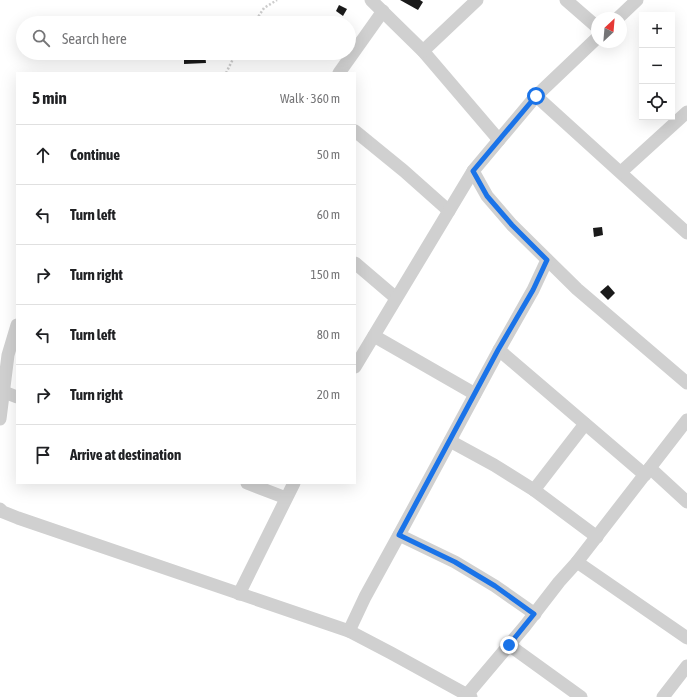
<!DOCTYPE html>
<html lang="en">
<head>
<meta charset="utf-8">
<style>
	:root { --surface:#fff; --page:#f6f6f6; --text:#202124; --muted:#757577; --line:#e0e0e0 }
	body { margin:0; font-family:"Asap Condensed",sans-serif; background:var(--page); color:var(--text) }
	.controls { position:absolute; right:12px; top:12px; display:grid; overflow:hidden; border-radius:0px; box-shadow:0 4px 16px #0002 }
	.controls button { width:36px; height:36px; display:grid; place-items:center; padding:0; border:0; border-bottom:1px solid var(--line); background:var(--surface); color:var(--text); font:20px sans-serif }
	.compass { position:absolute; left:591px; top:12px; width:36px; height:36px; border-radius:50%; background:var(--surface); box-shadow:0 4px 16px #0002; rotate:26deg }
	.stop { position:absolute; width:12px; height:12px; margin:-9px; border:3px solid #1a73e8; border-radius:50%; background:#fff }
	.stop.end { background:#1a73e8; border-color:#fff; box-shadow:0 1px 4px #0008 }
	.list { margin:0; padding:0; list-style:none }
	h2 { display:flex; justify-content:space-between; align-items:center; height:52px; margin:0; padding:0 16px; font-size:17px }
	h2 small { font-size:13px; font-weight:400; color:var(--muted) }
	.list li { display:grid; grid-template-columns:26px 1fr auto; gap:12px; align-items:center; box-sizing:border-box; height:60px; padding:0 16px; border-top:1px solid var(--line) }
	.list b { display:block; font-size:15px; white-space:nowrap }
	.list em { font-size:13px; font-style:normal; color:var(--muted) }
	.icon { flex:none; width:22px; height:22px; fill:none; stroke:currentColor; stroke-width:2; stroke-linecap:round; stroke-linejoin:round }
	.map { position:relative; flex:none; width:687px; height:697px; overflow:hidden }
	.search { position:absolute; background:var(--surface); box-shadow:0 4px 16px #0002; left:16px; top:16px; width:340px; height:44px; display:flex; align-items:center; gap:10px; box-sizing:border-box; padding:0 14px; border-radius:22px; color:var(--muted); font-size:15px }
	.panel { position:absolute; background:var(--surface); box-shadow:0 4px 16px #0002; left:16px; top:72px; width:340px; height:412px; border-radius:0px }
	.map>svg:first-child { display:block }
</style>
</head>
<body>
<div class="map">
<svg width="687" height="697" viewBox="0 0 687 697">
	<rect width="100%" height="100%" fill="#fff"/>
	<g fill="#1a1a1a">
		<path d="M400,0H420L423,2L418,10Z"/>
		<path d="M339,5L347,9L343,16L336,11Z"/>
		<path d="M184,53H205L206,63L184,64Z"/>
		<path d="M602,227L603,235L594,237L593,228Z"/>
		<path d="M608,285L615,293L608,300L600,292Z"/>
	</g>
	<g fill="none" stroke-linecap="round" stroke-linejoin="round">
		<g stroke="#cdcdcd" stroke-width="2.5" stroke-dasharray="2 2" stroke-linecap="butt">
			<path d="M254,23L264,8L277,0"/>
			<path d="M226,73L236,53"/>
		</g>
		<g stroke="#d0d0d0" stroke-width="13">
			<path d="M371,0L423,51L499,140"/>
			<path d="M566,0L597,27"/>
			<path d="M618,18L637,0"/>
			<path d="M423,51L477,0"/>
			<path d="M339,73L383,11"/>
			<path d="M536,96L687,233"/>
			<path d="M355,131L404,171L449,211"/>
			<path d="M473,171L487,196L512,225L577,289L687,383"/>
			<path d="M621,172L687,112"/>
			<path d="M355,263L396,298"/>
			<path d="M374,336L475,394"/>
			<path d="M499,350L645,475"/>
			<path d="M355,367L473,171L536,96L597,38"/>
			<path d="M4,392L17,397"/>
			<path d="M0,419L8,355L17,325"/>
			<path d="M450,441L494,465L534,490L597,537"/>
			<path d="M650,468L687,502"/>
			<path d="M247,483L286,498"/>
			<path d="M534,490L585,424"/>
			<path d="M0,509L3,512L18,518L349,631L391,653L471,697"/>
			<path d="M399,535L455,562L495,586L535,614"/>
			<path d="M577,562L687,638"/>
			<path d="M239,594L294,483"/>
			<path d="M349,631L365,597L399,535L499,350L533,290L547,260"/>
			<path d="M509,645L581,697"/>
			<path d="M465,697L525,626L559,582L577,562L687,420"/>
			<path d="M663,697L687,666"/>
		</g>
	</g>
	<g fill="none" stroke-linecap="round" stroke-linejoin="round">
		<path stroke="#1a73e8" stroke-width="5" d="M509,645L534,614L495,586L455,562L399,535L498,350L533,290L547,260L512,225L487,196L473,171L536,96"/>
	</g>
</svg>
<div class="controls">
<button>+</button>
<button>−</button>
<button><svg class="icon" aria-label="locate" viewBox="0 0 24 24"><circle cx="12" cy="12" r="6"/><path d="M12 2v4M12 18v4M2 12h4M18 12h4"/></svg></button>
</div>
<svg class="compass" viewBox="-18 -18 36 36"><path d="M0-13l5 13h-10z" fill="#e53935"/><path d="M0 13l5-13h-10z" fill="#757577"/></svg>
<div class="stop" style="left:536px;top:96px"></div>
<div class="stop end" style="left:509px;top:645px"></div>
<div class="search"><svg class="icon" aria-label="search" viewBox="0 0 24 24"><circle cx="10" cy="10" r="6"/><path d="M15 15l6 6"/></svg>Search here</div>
<section class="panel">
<h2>5 min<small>Walk · 360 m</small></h2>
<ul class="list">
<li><svg class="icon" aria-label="ahead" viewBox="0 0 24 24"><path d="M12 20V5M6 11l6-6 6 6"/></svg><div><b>Continue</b></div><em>50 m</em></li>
<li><svg class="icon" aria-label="left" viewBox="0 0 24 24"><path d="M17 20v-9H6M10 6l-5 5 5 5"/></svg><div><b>Turn left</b></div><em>60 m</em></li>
<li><svg class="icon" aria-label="right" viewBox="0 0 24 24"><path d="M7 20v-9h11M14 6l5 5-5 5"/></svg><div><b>Turn right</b></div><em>150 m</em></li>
<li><svg class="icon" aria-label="left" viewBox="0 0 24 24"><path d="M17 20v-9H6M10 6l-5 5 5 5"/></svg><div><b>Turn left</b></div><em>80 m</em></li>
<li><svg class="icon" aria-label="right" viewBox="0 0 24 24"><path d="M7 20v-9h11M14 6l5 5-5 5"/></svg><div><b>Turn right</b></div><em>20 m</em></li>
<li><svg class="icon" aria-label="arrive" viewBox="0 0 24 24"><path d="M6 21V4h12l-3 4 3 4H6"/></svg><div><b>Arrive at destination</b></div></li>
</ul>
</section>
</div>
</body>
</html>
